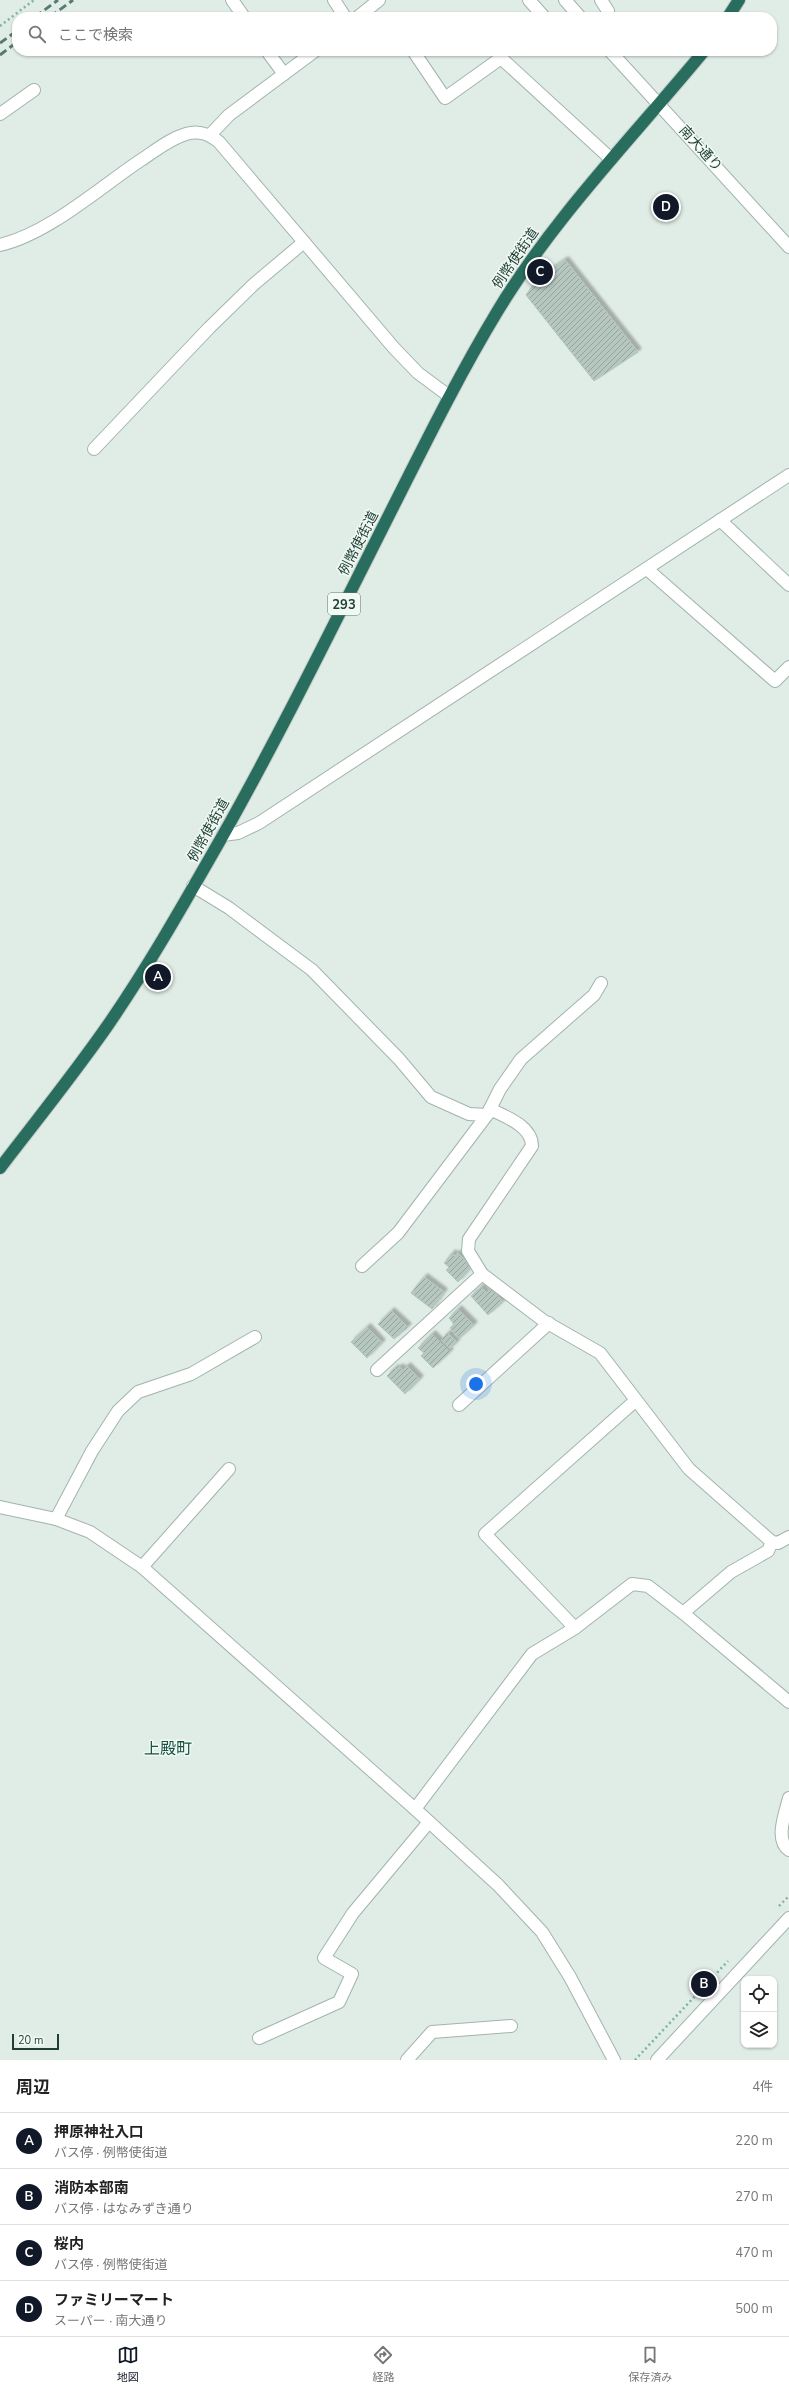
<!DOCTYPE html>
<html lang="ja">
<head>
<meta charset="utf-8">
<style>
	:root { --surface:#fff; --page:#f6f6f6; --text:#222; --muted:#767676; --line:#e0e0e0; --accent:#111827 }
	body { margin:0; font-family:"Nunito Sans","Noto Sans JP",sans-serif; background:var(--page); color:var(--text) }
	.controls { position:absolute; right:12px; bottom:12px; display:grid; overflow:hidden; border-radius:8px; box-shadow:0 1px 3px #0004 }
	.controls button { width:36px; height:36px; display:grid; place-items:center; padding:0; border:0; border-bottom:1px solid var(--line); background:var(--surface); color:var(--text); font:20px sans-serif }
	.scale { position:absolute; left:12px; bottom:10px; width:47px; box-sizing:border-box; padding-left:4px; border:2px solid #1f3e35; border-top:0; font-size:11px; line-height:14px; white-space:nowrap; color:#1f3e35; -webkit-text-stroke:3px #f1f9f4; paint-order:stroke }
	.you { position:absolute; left:476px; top:1384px; width:14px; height:14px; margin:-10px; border:3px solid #fff; border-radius:50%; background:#1a73e8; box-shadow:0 0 0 6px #1a73e833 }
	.badge { display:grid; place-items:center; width:26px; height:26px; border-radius:50%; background:var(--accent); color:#fff; font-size:13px; font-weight:700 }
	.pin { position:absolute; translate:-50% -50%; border:2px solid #fff; box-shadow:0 1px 4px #0006 }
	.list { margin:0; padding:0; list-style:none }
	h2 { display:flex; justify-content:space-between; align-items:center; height:52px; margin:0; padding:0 16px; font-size:17px }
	h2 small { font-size:13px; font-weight:400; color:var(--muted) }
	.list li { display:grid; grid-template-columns:26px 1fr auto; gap:12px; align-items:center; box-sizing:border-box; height:56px; padding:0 16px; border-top:1px solid var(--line) }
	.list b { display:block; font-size:15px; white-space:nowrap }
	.list p { margin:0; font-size:13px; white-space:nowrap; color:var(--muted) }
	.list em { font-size:13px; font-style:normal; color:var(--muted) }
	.icon { flex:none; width:22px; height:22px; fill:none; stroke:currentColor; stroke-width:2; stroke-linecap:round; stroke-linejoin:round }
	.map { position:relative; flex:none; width:789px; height:2060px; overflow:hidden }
	.search { position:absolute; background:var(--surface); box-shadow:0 1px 3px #0004; left:12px; right:12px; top:12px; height:44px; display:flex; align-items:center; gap:10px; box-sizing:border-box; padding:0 14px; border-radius:16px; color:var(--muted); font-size:15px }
	.sheet { height:276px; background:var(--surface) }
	nav { display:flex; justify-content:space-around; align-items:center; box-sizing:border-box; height:56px; border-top:1px solid var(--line); background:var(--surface); font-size:11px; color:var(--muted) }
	nav a { display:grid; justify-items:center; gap:2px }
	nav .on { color:var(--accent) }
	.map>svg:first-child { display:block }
</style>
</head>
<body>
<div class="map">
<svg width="789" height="2060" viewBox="0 0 789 2060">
	<defs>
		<pattern id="building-hatch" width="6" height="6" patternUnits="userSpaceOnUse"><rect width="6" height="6" fill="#b5c7bf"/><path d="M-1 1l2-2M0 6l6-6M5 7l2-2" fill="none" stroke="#93a39c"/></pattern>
		<filter id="shadow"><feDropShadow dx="3.5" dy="-3.5" stdDeviation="1" flood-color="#0004"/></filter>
	</defs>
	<rect width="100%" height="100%" fill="#e0ece6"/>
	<g fill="url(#building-hatch)" stroke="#b2c7bd" filter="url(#shadow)">
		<path d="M565,260L638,352L594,381L526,295L538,278Z"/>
		<path d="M452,1253L455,1256L457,1253L472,1267L458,1282L446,1270L449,1267L444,1263Z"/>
		<path d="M424,1277L444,1292L432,1309L411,1293Z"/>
		<path d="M481,1287L486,1293L491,1288L503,1302L488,1315L471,1296Z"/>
		<path d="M458,1309L474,1325L459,1339L450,1328L454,1324L449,1318Z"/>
		<path d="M391,1311L408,1327L394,1339L378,1324Z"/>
		<path d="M367,1327L382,1343L367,1358L351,1342Z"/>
		<path d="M448,1333L457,1342L450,1349L441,1340Z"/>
		<path d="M432,1334L450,1352L433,1368L421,1356L424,1353L418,1348Z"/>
		<path d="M407,1366L420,1379L405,1394L387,1376L395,1368L397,1370L399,1367L403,1370Z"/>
	</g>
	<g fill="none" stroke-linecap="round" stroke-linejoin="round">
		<defs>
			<g id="minor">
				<path d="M232,0L244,17"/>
				<path d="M334,0L345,17"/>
				<path d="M529,0L544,17"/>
				<path d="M565,0L580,17"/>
				<path d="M601,0L608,11L609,17"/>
				<path d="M358,17L379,0"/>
				<path d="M267,51L284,74"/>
				<path d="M610,51L789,247"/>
				<path d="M414,52L445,98L501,58L611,159"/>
				<path d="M0,114L34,90"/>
				<path d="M210,135L229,115L315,51"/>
				<path d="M0,245C48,234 99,188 141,160C155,151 169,139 186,134C199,130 209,134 219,142L394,348L418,373L449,396"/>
				<path d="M94,449L209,328L253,285L304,242"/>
				<path d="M720,520L789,585"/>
				<path d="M647,569L775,681L789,667"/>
				<path d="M223,835L238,833L259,823L789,475"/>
				<path d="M193,886L229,908L312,970L399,1059L431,1097L469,1114L487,1115L398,1233L362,1266"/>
				<path d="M490,1109C506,1117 532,1126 532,1146L469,1239L468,1251L482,1274L544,1321L600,1353L689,1469L772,1542L778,1543L789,1537"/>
				<path d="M487,1115L500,1089L521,1059L594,995L601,983"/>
				<path d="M377,1370L482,1274"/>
				<path d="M459,1405L549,1323"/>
				<path d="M0,1507L56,1519L90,1532L142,1567L415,1809L498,1885L542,1932L570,1977L614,2060"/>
				<path d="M56,1519L92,1451L118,1411L138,1392L191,1374L255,1337"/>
				<path d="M772,1542L768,1551L731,1572L683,1613L789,1702"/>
				<path d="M142,1567L229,1469"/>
				<path d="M575,1628L632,1584L648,1586L683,1613"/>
				<path d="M789,1798C786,1811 774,1840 789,1850"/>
				<path d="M415,1809L532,1654L575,1628L485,1534L635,1401"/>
				<path d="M259,2038L339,2002L352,1974L324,1958L353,1913L429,1822"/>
				<path d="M407,2060L432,2032L511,2026"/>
				<path d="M657,2060L789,1918"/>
			</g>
			<g id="highway">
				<path d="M728,17L739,0"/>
				<path d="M0,1168C36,1121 74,1074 108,1025C150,964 186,900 222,837C280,734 332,628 385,523C421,452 456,380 497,312C555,216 633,137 704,51"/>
			</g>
		</defs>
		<use href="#minor" stroke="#a2b4ad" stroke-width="14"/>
		<use href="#highway" stroke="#c0c9c6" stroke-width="14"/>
		<g stroke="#7db3a1" stroke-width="2.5" stroke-dasharray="2 3" stroke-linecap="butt">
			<path d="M0,26L34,0"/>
			<path d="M779,1906L789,1896"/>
			<path d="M635,2060L728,1961"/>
		</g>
		<use href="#minor" stroke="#fff" stroke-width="12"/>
		<use href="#highway" stroke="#286d5d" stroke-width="12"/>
		<g stroke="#597a70" stroke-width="3" stroke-dasharray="8 4" stroke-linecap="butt">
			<path d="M35,17L58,0"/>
			<path d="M50,17L73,0"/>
			<path d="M0,43L17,31"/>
			<path d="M0,55L17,42"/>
		</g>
	</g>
	<g text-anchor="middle" stroke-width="3" stroke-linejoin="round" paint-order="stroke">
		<rect fill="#f1f9f4" stroke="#5e766e" stroke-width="1" x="328" y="593" width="32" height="22" rx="3"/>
		<g font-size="13" font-weight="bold" fill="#1f3e35">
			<text x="344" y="609">293</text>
		</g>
		<g font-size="14" fill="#1f3e35" stroke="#f1f9f4">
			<text transform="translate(701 148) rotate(48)" y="5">南大通り</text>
			<text transform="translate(515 258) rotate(-56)" y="5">例幣使街道</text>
			<text transform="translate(358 543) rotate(-63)" y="5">例幣使街道</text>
			<text transform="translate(208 830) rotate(-61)" y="5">例幣使街道</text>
		</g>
		<g font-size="16" fill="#195243" stroke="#f1f9f4">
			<text x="168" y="1754">上殿町</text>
		</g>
	</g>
</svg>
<div class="controls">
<button><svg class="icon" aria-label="locate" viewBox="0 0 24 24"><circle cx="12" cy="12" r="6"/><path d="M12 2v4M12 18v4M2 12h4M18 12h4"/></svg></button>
<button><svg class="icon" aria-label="layers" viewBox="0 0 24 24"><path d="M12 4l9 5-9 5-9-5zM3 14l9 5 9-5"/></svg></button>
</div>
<div class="scale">20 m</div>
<div class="you"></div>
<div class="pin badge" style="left:158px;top:977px">A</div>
<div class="pin badge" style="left:704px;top:1984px">B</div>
<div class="pin badge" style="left:540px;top:272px">C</div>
<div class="pin badge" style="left:666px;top:207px">D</div>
<div class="search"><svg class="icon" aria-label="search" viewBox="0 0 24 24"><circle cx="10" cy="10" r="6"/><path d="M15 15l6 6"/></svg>ここで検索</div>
</div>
<section class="sheet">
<h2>周辺<small>4件</small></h2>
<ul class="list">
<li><span class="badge">A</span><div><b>押原神社入口</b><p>バス停 · 例幣使街道</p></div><em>220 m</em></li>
<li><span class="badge">B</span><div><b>消防本部南</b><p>バス停 · はなみずき通り</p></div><em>270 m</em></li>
<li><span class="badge">C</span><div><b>桜内</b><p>バス停 · 例幣使街道</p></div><em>470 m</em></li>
<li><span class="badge">D</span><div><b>ファミリーマート</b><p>スーパー · 南大通り</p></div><em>500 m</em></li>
</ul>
</section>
<nav>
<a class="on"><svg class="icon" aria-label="map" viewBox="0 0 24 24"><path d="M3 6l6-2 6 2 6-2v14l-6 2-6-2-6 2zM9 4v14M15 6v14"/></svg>地図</a>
<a><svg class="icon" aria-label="directions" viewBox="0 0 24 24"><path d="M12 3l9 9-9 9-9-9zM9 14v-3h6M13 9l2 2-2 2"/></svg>経路</a>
<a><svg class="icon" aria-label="saved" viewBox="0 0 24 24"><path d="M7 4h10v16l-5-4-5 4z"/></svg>保存済み</a>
</nav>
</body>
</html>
